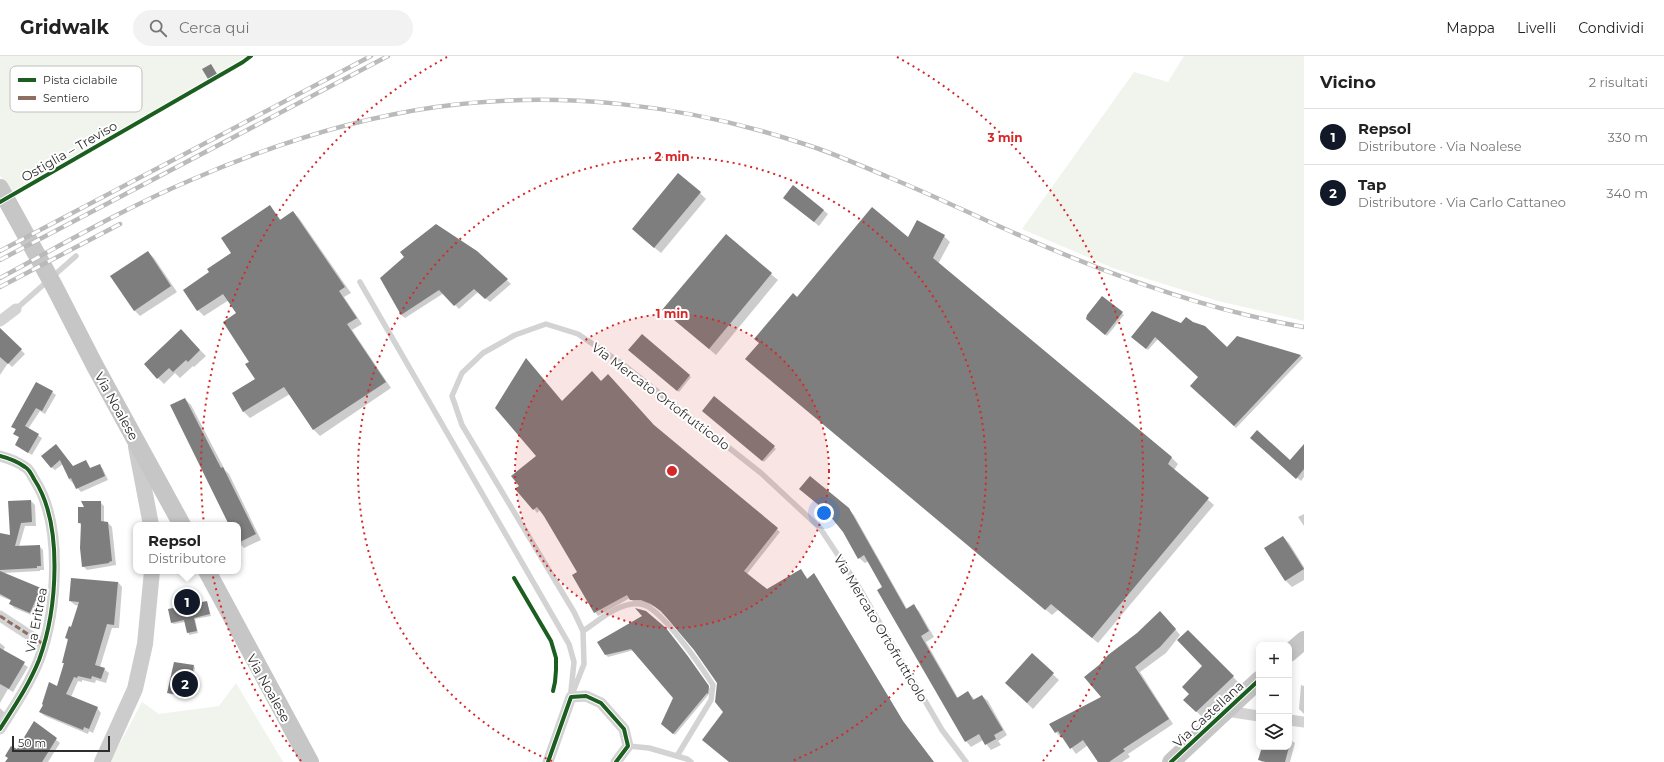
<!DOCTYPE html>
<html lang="it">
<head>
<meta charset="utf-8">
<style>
	:root { --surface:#fff; --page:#f2f2f2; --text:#222; --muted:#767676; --line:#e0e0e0; --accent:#111827 }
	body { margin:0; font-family:Montserrat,sans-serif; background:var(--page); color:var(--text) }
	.controls { position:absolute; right:12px; bottom:12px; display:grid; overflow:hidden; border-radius:8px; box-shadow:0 2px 10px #0003 }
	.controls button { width:36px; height:36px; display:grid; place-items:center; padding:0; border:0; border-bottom:1px solid var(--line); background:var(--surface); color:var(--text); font:20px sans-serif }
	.scale { position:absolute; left:12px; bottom:10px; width:98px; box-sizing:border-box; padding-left:4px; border:2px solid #2e2e2e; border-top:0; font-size:11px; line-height:14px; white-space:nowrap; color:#2e2e2e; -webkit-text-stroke:3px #fff; paint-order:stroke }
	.you { position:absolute; left:824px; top:457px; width:14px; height:14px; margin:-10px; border:3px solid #fff; border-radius:50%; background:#1a73e8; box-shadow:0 0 0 6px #1a73e833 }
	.badge { display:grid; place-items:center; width:26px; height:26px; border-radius:50%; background:var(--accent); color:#fff; font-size:13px; font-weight:700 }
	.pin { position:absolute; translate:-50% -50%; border:2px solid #fff; box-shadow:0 1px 4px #0006 }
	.popup { position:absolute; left:133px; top:466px; width:108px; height:52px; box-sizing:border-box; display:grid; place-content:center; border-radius:8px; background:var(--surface); filter:drop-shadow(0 1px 3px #0005); font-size:13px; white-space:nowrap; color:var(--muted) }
	.popup b { font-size:15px; color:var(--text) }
	.popup::after { content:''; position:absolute; left:50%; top:100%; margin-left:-8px; border:8px solid transparent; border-top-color:var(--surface) }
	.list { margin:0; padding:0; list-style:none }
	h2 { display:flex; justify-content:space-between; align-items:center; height:52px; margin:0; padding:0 16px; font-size:17px }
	h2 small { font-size:13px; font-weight:400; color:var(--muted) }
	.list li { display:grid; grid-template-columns:26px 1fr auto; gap:12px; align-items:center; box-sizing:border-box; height:56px; padding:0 16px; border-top:1px solid var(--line) }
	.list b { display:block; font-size:15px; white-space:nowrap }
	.list p { margin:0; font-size:13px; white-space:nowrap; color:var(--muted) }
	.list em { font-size:13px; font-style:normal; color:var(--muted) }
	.icon { flex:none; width:22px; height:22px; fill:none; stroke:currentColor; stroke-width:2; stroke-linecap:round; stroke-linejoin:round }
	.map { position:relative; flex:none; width:1304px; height:706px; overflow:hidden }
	header { display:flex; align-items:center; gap:24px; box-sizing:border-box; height:56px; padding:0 20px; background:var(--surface); border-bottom:1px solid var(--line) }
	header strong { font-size:19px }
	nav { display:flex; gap:22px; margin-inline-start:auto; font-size:14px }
	.search { width:280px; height:36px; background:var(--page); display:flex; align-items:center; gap:10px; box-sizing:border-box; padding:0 14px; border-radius:22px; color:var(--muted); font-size:15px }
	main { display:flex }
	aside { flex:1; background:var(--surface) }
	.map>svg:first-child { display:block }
</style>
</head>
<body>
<header>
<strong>Gridwalk</strong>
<div class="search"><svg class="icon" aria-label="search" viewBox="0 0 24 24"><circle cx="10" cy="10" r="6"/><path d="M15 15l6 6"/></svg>Cerca qui</div>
<nav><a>Mappa</a><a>Livelli</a><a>Condividi</a></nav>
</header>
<main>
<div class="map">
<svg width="1304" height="706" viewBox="0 0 1304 706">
	<rect width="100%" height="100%" fill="#fff"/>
	<g fill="#f0f4ec">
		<path d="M0,0H247L11,140L0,119Z"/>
		<path d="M1184,0H1304V265L1218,245L1113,212L1022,173L1134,16L1168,26Z"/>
		<path d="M236,627L283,706H110L142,646L159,658L219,650Z"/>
	</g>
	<g fill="#0003">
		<path d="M212,11L218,20L210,24L203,14Z"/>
		<path d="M794,130L828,158L819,170L788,145Z"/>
		<path d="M700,137L706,143L661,197L639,179Z"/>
		<path d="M270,151L281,164L293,156L299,162L351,237L344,241L362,268L352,274L391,332L320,380L314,374L290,338L250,362L244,356L233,337L257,323L237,257L229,244L204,260L198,254L210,216L232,197Z"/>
		<path d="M726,180L778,224L716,299L663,254Z"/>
		<path d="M944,180L950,186L938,208L1172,402L1178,408L1174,414L1214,449L1098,587L1058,554L1052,559L746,303L797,242L908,183Z"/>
		<path d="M148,196L154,202L177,236L140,260L134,254Z"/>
		<path d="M477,196L511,228L490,246L478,236L459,253L444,237L405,262L401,259Z"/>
		<path d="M1103,241L1124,259L1107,280L1089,265Z"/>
		<path d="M1152,256L1227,292L1238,281L1301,300L1303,302L1236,372L1192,330L1199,321L1158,283L1148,294L1134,283Z"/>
		<path d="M2,275L25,298L12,311L8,307L0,319V277Z"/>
		<path d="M181,275L206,300L194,311L193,310L180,322L175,317L164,328L145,309Z"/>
		<path d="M642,280L691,321L679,336L630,294Z"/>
		<path d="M601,326L780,476L747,518L767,534L801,514L808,523L814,519L817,522L906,670L934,706H730L724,656L718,627L695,593L674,568L655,551L644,547H635L630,542L598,560L595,556L578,516L540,454L537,457L534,453L521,430L537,400L562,346Z"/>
		<path d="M52,336L56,339L45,358L40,355L28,373L42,382L32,399L16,389L20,382L14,377L16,374L13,371Z"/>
		<path d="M714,341L776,393L764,406L703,355Z"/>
		<path d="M185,343L191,349L225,414L229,418L261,484L244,492L238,486V469H230Z"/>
		<path d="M1255,386L1290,406L1304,396V421L1301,425Z"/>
		<path d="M56,389L73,411L86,405L91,413L99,409L103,413L108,424L81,436L69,423L63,408L55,414L51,411Z"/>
		<path d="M31,445L35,449L36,470H25L19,491L39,490L43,494L44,514H40V515L3,517L40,533L44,537L34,560L14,552L11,548L12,545L0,540V478L11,481Z"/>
		<path d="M100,446L104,450V467H108L112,471L116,509L87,514L83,510L82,470L79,467L86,452Z"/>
		<path d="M848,453L854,459L907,553L913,550L919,555L934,581L926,586L958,642L968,636L975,644L982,640L988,645L1007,679L998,685L1001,689L991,694L983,684L971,691L966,685L869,505L865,507L859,502Z"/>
		<path d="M1304,458V470L1298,461Z"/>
		<path d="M1283,481L1289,487L1304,511V524L1292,531L1286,525L1266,492Z"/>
		<path d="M118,526L122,531L119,572H112L100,611L104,613L109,617L106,627L96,624L95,627L82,624V626L78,625L71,641L97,652L101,657L93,677L89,675L88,678L45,660L40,656L58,631L64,608L63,606L69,585L66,582L72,572L79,550L75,549L70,545Z"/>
		<path d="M207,546L211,560L195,563L198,577L189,579L185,566L174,568L172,567Z"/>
		<path d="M643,560L689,602L710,633L709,638L675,679L664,670L675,642L634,594L608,601L606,599Z"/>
		<path d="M1166,562L1180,579L1166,597L1140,616L1173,668L1128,698L1130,701L1122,706H1099L1088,689L1076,698L1063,680L1061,682L1056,676L1050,668L1102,641Z"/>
		<path d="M1188,575L1238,626L1202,661L1185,644L1190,638L1204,610Z"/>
		<path d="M0,587L5,591L3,595L28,611L13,636L8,633L0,647Z"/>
		<path d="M1032,599L1059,624L1033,653L1012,633Z"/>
		<path d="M194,610L195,612L189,641L170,638L168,637Z"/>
		<path d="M1301,629L1304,630V658L1299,653Z"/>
		<path d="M0,652L5,657L0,665Z"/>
		<path d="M34,666L60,687L48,706H7L17,694Z"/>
		<path d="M1289,683L1295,687L1290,706H1262L1259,703L1263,691H1289Z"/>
	</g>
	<g fill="#7e7e7e">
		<path d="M211,8L217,18L208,23L202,13Z"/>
		<path d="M678,117L701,136L654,192L632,173Z"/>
		<path d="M793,129L824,154L814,166L783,142Z"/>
		<path d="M270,149L280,164L293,155L345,231L339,235L357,262L347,268L386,326L313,374L284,331L243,356L232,337L255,323L245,308L249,306L223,266L236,257L223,238L197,255L183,234L209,216L207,213L231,197L221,182Z"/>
		<path d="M872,151L908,181L917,164L945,179L933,202L1172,401L1168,408L1209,442L1092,582L1051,548L1045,554L745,303L759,287L754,283L793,237L797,241Z"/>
		<path d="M436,168L477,195L508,223L485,243L474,233L454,250L439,234L401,259L380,222L404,201L400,196Z"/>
		<path d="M726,178L772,217L709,293L662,254Z"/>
		<path d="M148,195L171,230L134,255L110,220Z"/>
		<path d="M1102,240L1123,256L1105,279L1086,263L1087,259Z"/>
		<path d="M1152,255L1181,267L1186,261L1193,266L1205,270L1227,291L1237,280L1301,299L1234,370L1190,330L1198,321L1155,281L1146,293L1131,281Z"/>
		<path d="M0,272L22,293L8,308L0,301Z"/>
		<path d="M181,273L200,294L188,306L186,304L173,316L169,312L157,323L144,308Z"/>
		<path d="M642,278L690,319L677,335L628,294Z"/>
		<path d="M526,302L562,345L592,315L601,325L608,318L654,369L778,472L744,515L767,533L801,513L807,523L814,517L903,665L934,706H729L702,684L723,656L715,646L717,627L694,594L661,555L651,548L641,544H630L627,539L594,557L572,519L577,516L544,460L537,451L533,454L515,433L519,430L511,420L536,400L495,352Z"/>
		<path d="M36,326L53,335L42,355L36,352L25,370L39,378L28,397L15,389L19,381L13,378L16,373L11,371Z"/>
		<path d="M714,340L775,390L762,405L702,355Z"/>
		<path d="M185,342L221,412L223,411L256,478L238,487V469H229L170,349Z"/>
		<path d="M1257,374L1290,404L1304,388V413L1296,423L1250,382Z"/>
		<path d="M56,388L73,410L86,404L90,412L100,408L105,420L76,433L71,422L69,423L60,404L51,412L41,400Z"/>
		<path d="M810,420L849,452L906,553L914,548L929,575L921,580L957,642L968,635L973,644L982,639L1003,674L994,679L996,683L985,689L979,678L965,686L877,534L882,531L864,499L858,503L843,476L826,455L799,433Z"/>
		<path d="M31,444L32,466L21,467L15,490L40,489L41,510H37V512L0,514V477L10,479L8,445Z"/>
		<path d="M81,445H101V465L108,466L112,505L109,506V507L82,511L80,492L81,467H78V451H84Z"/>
		<path d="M1283,480L1304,513L1285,525L1264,492Z"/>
		<path d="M0,515L41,532L30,557L9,548L11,544L0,538Z"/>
		<path d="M71,522L118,526L114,569L107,568L95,609L105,612L101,623L92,620L91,623L78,620L77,622L74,621L66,638L98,651L89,673L84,671L83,674L39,656L43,649L42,648L49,626L57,630L64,607H62L68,583L65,582L69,570L71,571L79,546L69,545Z"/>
		<path d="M207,545L210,558L194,562L197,575L187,577L184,564L171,567L168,553Z"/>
		<path d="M635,552L646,555L666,572L687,599L709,630L708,638L707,637L673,678L661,668L673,642L631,593L605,599L597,586L642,560Z"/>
		<path d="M1160,555L1176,573L1160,591L1135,611L1169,663L1123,693L1125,695L1109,706H1098L1083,684L1070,693L1058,675L1055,677L1049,668L1101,641L1084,621L1099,609L1108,599L1137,577Z"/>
		<path d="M1188,574L1234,620L1196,656L1183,644L1189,638L1182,631L1202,610L1177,584Z"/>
		<path d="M0,592L25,606L9,633L0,628Z"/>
		<path d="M1032,597L1054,617L1027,647L1005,627Z"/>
		<path d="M174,606L194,609L188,640L167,637Z"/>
		<path d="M34,665L57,682L42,706H5L8,702L5,700L11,690L17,693Z"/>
		<path d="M1262,691H1289L1285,706H1266L1258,704Z"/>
	</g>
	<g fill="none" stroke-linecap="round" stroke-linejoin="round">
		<g stroke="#d3d3d3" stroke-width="5.5">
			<path d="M360,226L569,588L574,606L571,635"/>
			<path d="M16,253L76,200"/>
			<path d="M583,575C600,564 618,546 640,548C660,549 702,612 713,629L711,644L677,700"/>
			<path d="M571,641L584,608L583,575L574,556L462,369L452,340L462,317L483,297L515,279L546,268L578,278L621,307L761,417L820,472L857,528L942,674L966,706"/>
			<path d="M628,690L649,692L687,703L691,706"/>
		</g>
		<g stroke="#d3d3d3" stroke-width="11">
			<path d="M0,265L16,253"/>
			<path d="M0,400C8,402 18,406 25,411C29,413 32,419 34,423C64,468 57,555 39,604C29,629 14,651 0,673"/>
			<path d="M0,560L43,588"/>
			<path d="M1226,655L1259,660"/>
			<path d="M1289,664L1304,666"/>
			<path d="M548,706L571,641L586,640L601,647L624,673L628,690L616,706"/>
		</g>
		<g stroke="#ccc" stroke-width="16">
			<path d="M136,391L151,469"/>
			<path d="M102,706L135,633L145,588L152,515"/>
		</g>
		<g stroke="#c6c6c6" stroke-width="18">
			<path d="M0,132L54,230L95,310L182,469"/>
			<path d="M207,515L310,706"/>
			<path d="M1289,597L1304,584"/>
			<path d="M1171,706L1259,624"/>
		</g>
		<defs>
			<g id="rail">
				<path d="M0,195L371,0"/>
				<path d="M0,204L388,0"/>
				<path d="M0,222C63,188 125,152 191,124C269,90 352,63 436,51C557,34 682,48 798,86C829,95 859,109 888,121C933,139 977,161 1021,180C1112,220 1206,254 1304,271"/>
				<path d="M0,231L120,168"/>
			</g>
		</defs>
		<use href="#rail" stroke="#bababa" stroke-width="4.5"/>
		<use href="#rail" stroke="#fff" stroke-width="3" stroke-dasharray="9" stroke-linecap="butt"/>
		<path stroke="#8d6e63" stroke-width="3" stroke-dasharray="6 3" stroke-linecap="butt" d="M0,560L43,588"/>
		<defs>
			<g id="cycleway">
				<path d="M0,146L243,6L251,0"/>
				<path d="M0,400C8,402 18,406 25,411C29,413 32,419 34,423C64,468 57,555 39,604C29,629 14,651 0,673"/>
				<path d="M514,522L551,585L556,602V614L555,626L553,635"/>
				<path d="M548,706L571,641L586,640L601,647L624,673L628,690L616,706"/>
				<path d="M1171,706L1259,624"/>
			</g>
		</defs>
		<use href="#cycleway" stroke="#fff" stroke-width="6"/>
		<use href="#cycleway" stroke="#1b5e20" stroke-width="4"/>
	</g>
	<circle cx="672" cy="415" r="157" fill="#d62828" fill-opacity=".12"/>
	<g fill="none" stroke="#d62828" stroke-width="2" stroke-dasharray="2 4">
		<circle cx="672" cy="415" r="157"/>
		<path d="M552 705A314 314 0 1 1 792 705"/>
		<path d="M301 705A471 471 0 0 1 447 1M897 1A471 471 0 0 1 1043 705"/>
	</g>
	<g text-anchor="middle" stroke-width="4" stroke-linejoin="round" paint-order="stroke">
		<g font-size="13" fill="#2e2e2e" stroke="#fff">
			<text transform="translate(69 95) rotate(-30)" y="5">Ostiglia – Treviso</text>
			<text transform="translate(661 340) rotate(37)" y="5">Via Mercato Ortofrutticolo</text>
			<text transform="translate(117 350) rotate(61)" y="5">Via Noalese</text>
			<text transform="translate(36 564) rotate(-79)" y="5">Via Eritrea</text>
			<text transform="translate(881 572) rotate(59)" y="5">Via Mercato Ortofrutticolo</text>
			<text transform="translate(269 632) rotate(61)" y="5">Via Noalese</text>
			<text transform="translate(1208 658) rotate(-43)" y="5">Via Castellana</text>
		</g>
	</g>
	<rect x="10" y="10" width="132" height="46" rx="6" fill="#fff" stroke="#c0c0c0" stroke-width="1"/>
	<rect x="18" y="22" width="18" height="4" fill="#1b5e20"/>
	<rect x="18" y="40" width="18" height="4" fill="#8d6e63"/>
	<g font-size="11" fill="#2e2e2e">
		<text x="43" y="28">Pista ciclabile</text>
		<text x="43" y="46">Sentiero</text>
	</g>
	<circle cx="672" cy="415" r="6" fill="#d62828" stroke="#fff" stroke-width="2"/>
	<g font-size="12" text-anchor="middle" font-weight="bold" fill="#d62828" stroke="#fff" stroke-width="4" stroke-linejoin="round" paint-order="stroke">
		<text x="1005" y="86">3 min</text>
		<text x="672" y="105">2 min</text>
		<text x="672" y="262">1 min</text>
	</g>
</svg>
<div class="controls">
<button>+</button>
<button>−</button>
<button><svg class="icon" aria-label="layers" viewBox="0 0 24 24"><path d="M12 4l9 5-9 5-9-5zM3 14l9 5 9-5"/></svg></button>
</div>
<div class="scale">50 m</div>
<div class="you"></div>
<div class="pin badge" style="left:187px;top:546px">1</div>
<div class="popup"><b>Repsol</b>Distributore</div>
<div class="pin badge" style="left:185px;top:628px">2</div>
</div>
<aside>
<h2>Vicino<small>2 risultati</small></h2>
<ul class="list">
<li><span class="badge">1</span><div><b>Repsol</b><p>Distributore · Via Noalese</p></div><em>330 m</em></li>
<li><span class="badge">2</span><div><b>Tap</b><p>Distributore · Via Carlo Cattaneo</p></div><em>340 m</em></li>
</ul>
</aside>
</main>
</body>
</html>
